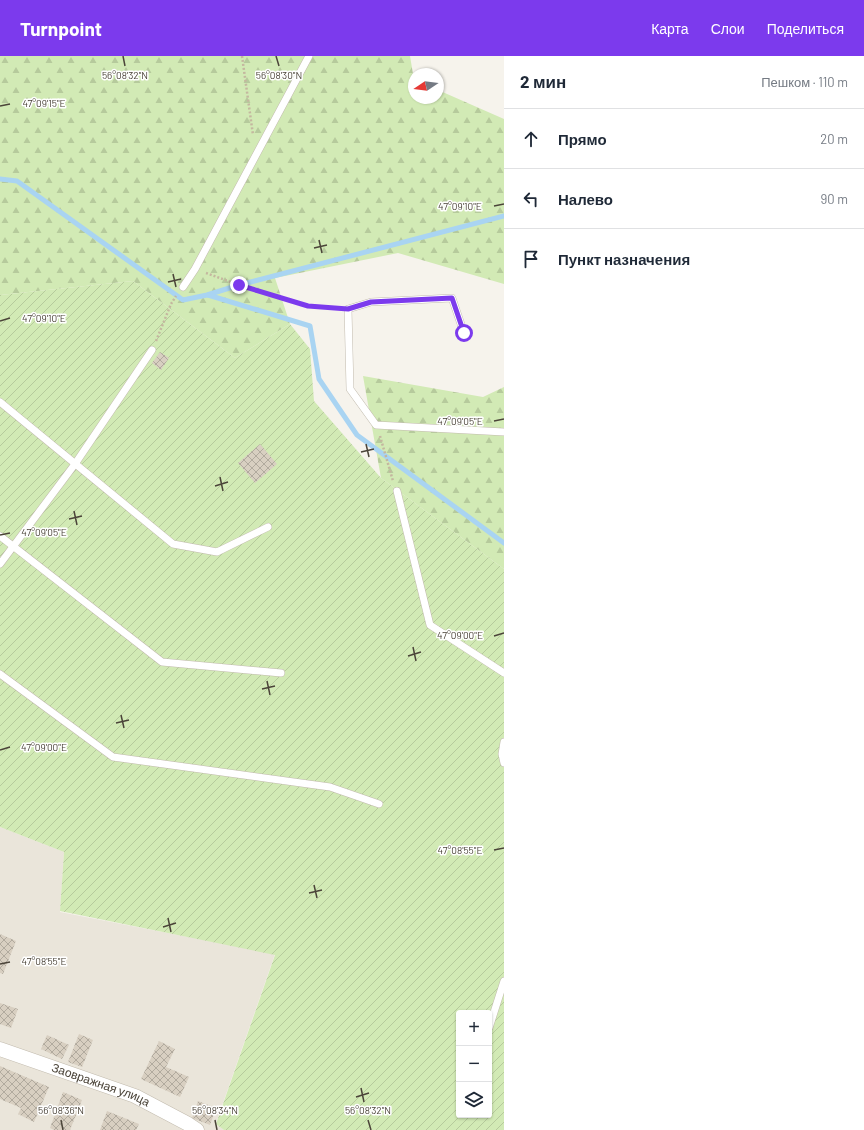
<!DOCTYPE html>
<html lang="ru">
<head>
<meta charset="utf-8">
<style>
	:root { --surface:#fff; --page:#f6f6f7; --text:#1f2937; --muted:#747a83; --line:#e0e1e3; --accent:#7c3aed }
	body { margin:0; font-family:Barlow,sans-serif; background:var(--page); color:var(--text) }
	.controls { position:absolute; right:12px; bottom:12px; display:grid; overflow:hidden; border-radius:4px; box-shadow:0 1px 3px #0004 }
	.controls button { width:36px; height:36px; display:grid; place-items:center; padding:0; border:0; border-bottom:1px solid var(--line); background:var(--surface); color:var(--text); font:20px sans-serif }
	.compass { position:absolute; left:408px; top:12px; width:36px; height:36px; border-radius:50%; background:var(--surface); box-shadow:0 1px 3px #0004; rotate:257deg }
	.stop { position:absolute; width:12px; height:12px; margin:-9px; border:3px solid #7c3aed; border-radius:50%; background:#fff }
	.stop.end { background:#7c3aed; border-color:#fff; box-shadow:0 1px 4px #0008 }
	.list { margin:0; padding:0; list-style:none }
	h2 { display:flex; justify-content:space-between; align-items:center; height:52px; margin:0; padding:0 16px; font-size:17px }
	h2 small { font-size:13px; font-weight:400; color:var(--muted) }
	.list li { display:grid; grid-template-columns:26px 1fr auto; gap:12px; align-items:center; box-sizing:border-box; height:60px; padding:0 16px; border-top:1px solid var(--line) }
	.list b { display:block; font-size:15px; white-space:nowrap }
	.list em { font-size:13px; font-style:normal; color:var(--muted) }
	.icon { flex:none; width:22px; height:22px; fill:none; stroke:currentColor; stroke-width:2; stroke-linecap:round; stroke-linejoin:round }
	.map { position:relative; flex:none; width:504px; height:1074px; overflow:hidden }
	header { display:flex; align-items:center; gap:24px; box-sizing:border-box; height:56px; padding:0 20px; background:var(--accent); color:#fff }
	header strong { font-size:19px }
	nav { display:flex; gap:22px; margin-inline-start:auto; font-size:14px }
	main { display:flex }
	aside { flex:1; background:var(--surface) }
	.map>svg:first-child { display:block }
</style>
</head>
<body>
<header>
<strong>Turnpoint</strong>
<nav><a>Карта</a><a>Слои</a><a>Поделиться</a></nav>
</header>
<main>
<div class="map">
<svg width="504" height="1074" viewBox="0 0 504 1074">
	<defs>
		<pattern id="forest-firs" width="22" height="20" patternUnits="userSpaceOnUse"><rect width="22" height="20" fill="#d2eab5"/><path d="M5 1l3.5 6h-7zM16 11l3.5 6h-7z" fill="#b6ca9c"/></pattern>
		<pattern id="garden-furrows" width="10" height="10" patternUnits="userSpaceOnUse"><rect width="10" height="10" fill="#d2eab5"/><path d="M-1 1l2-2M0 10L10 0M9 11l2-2" fill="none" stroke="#b6ca9c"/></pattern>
		<pattern id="building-cross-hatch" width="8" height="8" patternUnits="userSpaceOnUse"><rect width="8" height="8" fill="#d8cfc1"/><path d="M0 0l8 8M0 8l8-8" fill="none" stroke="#b1aa9e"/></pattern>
	</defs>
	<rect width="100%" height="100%" fill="#f6f3ec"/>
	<path fill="#eae5da" d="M0,771L64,796L60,856L275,898L216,1067L224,1074H0Z"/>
	<g fill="url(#forest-firs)">
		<path d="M0,0H410L414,24V42H438V34L504,63V228L398,197L275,222L290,268L235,302L133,225L0,239Z"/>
		<path d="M363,320L483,341L504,331V513L381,422Z"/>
	</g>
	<path fill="url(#garden-furrows)" fill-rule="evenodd" d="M133,225L235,302L290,268L310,293L314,345L381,422L504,513V1074H224L216,1068L275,899L60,855L64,796L0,771V239ZM459,957H489V1059H459Z"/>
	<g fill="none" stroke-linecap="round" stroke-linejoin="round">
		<g stroke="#a9d4f2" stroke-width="5">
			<path d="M0,123L17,125L183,244L207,239L239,229L504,160"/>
			<path d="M208,239L310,270L319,323L357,379L504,487"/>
		</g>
	</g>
	<g fill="url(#building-cross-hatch)">
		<path d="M160,296L169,302L161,314L152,307Z"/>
		<path d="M260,388L277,408L255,427L238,407Z"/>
		<path d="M0,878L16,885L3,918L0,917Z"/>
		<path d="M0,947L18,953L11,972L0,968Z"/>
		<path d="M79,978L93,984L82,1011L68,1006Z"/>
		<path d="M47,979L69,989L62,1003L41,993Z"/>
		<path d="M159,985L175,993L166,1011L189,1021L180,1041L141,1023Z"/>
		<path d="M0,1010L49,1031L34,1066L18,1058L21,1052L0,1043Z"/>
		<path d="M63,1036L82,1044L70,1074H54L50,1072Z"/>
		<path d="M198,1045L216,1052L210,1069L192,1062Z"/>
		<path d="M107,1055L139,1068L136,1074H100Z"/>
	</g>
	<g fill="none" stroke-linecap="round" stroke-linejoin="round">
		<defs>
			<g id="service">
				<path d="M183,231L195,213L309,0"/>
				<path d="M464,277L452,242L371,246L348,253L350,333L376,369L504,376"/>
				<path d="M0,346L173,488L217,496L268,471"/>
				<path d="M397,435L430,569L504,617"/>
				<path d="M0,480L162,606L281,617"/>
				<path d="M0,508L75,408L152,294"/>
				<path d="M0,618L113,701L330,731L379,748"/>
				<path d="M504,686L502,698L504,707"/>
				<path d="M489,972L504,925"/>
			</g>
			<g id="minor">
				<path id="s1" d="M0,993L135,1040L188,1068L197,1074"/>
			</g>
		</defs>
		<use href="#service" stroke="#c2bbae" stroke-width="8"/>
		<use href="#minor" stroke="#c2bbae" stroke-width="15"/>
		<g stroke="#c4b79f" stroke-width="2.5" stroke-dasharray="2 2" stroke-linecap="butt">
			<path d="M242,0L253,79"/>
			<path d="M206,217L239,229L308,250L338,252"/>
			<path d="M156,285L171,248L176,240"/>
			<path d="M380,380L393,425"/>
		</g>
		<use href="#service" stroke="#fff" stroke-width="7"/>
		<use href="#minor" stroke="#fff" stroke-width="14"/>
	</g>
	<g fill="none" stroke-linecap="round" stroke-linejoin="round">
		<path stroke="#7c3aed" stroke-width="5" d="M239,229L308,250L348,253L371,246L452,242L464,277"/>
	</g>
	<path fill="none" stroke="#4b4439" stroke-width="1.5" d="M123,0L125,10M276,0L279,10M0,50L10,48M494,150L504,148M319,184L322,197M314,192L327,189M173,218L176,231M168,226L181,223M0,265L10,262M494,365L504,363M366,388L369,401M361,396L374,393M220,421L223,435M215,430L228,426M74,455L77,469M69,463L82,460M0,479L10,477M494,580L504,577M413,591L416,605M408,600L421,596M267,625L270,639M262,633L275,630M121,659L124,672M116,667L129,664M0,694L10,691M494,794L504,792M314,829L317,842M309,837L322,834M168,862L171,876M163,871L176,867M0,908L10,906M361,1032L364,1046M356,1041L369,1037M61,1064L63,1074M215,1064L217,1074M368,1064L371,1074"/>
	<g text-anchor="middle" stroke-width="3" stroke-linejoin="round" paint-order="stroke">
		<g font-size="12" fill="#4b4439" stroke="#fff">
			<text dy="4" stroke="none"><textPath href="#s1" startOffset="107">Заовражная улица</textPath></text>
		</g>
	</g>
	<g font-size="10" text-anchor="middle" fill="#4b4439" stroke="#fff" stroke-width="3" stroke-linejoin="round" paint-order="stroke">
		<text x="125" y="23">56°08'32"N</text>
		<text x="279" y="23">56°08'30"N</text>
		<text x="44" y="51">47°09'15"E</text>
		<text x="460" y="154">47°09'10"E</text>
		<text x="44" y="266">47°09'10"E</text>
		<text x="460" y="369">47°09'05"E</text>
		<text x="44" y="480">47°09'05"E</text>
		<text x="460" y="583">47°09'00"E</text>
		<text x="44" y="695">47°09'00"E</text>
		<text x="460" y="798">47°08'55"E</text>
		<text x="44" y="909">47°08'55"E</text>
		<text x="61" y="1058">56°08'36"N</text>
		<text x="215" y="1058">56°08'34"N</text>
		<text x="368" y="1058">56°08'32"N</text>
	</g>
</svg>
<div class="controls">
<button>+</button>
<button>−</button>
<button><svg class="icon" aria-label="layers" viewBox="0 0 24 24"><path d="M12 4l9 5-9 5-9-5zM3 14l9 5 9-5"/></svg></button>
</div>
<svg class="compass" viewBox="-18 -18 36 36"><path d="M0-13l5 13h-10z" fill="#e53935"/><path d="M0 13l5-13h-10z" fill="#747a83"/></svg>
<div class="stop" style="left:464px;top:277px"></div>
<div class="stop end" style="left:239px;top:229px"></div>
</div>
<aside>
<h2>2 мин<small>Пешком · 110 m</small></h2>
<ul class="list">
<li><svg class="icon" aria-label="ahead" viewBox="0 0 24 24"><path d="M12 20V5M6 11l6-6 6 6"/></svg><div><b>Прямо</b></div><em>20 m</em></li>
<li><svg class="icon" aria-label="left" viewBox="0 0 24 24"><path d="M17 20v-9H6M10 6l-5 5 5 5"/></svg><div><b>Налево</b></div><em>90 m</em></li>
<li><svg class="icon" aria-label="arrive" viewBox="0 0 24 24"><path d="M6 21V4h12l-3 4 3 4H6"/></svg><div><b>Пункт назначения</b></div></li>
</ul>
</aside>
</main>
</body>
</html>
